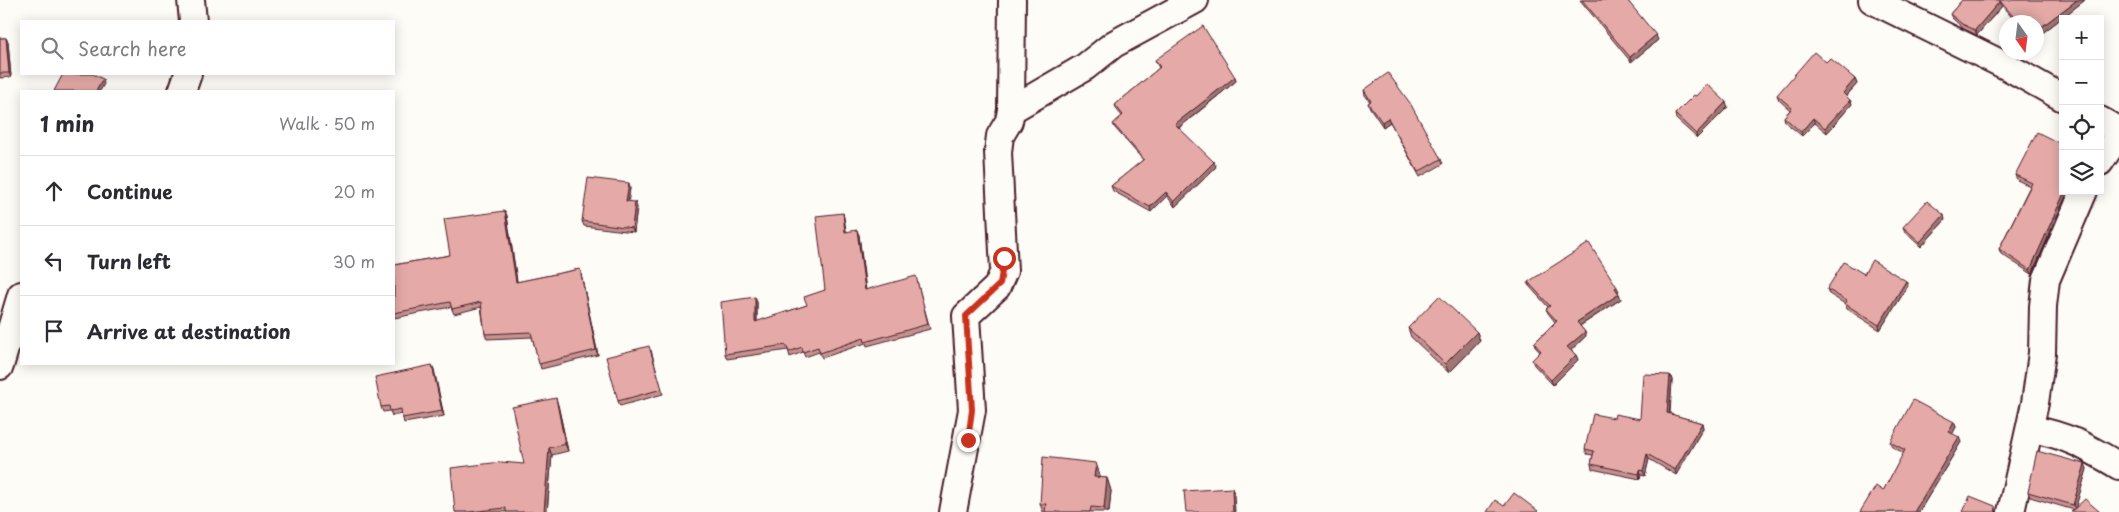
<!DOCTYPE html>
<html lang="en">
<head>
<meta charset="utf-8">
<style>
	:root { --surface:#fff; --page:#f2f2f3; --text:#2b2b33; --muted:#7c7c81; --line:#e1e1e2 }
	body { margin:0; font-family:"Playpen Sans",sans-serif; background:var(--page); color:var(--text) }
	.controls { position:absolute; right:15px; top:15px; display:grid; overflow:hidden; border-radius:0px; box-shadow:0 2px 12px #0003 }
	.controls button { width:45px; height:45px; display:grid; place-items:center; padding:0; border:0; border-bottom:1px solid var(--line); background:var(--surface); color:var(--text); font:25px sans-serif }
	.compass { position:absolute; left:1999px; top:15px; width:45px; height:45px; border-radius:50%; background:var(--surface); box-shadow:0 2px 12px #0003; rotate:166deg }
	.stop { position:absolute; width:15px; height:15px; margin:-11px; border:4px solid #c8321e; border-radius:50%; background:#fff }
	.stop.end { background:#c8321e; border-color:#fff; box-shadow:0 1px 5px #0008 }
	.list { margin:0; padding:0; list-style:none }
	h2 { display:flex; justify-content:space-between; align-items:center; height:65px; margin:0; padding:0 20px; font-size:21px }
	h2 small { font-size:16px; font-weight:400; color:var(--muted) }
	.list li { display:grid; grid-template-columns:32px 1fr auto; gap:15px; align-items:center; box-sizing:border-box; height:70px; padding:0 20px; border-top:1px solid var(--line) }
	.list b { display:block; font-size:19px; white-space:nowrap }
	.list em { font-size:16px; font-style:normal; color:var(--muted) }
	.icon { flex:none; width:28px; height:28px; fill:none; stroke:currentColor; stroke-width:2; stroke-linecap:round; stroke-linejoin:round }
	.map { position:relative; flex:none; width:2119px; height:512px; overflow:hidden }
	.search { position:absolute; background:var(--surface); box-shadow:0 2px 12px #0003; left:20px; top:20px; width:375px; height:55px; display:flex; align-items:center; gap:12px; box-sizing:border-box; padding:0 18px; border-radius:0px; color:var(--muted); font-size:19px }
	.panel { position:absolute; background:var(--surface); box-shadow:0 2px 12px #0003; left:20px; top:90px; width:375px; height:275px; border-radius:0px }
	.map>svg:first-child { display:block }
</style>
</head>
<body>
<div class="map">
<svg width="2119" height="512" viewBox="0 0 2119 512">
	<rect width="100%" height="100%" fill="#fdfcf7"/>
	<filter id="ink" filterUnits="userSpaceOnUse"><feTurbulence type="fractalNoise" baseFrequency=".02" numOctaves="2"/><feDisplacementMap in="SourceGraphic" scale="10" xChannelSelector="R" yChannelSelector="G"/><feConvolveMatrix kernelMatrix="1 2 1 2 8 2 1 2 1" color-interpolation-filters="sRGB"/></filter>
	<g filter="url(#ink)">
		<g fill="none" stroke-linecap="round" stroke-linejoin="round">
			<defs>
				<g id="minor">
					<path d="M191,0L193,21"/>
					<path d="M1872,0L2008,67L2063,98"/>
					<path d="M182,91L188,74"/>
					<path d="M1011,110L1085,67L1114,44L1195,0"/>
					<path d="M2100,120L2119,131"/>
					<path d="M2100,162L2119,134"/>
					<path d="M0,366L21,295"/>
					<path d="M2030,429C2067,435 2087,447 2119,466"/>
					<path d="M953,512L972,410L966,316L997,287L1004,271L998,152L1000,136L1009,121L1011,110L1012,0"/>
					<path d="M2011,512L2035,403L2042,353L2043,306L2046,280L2084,191"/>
				</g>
			</defs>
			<use href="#minor" stroke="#4a1f2b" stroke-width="30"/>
			<use href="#minor" stroke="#fdfcf7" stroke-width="26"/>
		</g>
		<g fill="#c59290" stroke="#4a1f2b">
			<path d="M1580,0H1627L1658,40L1631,62Z"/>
			<path d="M1962,0H2085L2036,38V22H2016L2002,6L1977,35L1964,29L1952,18L1950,14Z"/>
			<path d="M0,38H6L8,42L11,77L0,78Z"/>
			<path d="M1155,60L1235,77L1236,81L1179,128L1216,167L1175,207L1167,196L1151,212L1113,191L1111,186L1143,160L1115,128L1113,124L1122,116L1117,110L1115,105L1159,68Z"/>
			<path d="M1826,62L1855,79L1857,84L1846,96L1850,100L1852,104L1827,133L1815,123L1802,136L1785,122L1784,117L1790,110L1779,100L1777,95Z"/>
			<path d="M1364,90L1441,159L1443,164L1420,177L1390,122L1383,127L1370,108L1368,103L1370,102L1365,95Z"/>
			<path d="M1696,96L1728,107L1697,138L1676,119L1675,114Z"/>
			<path d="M2015,175L2063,191H2068L2032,274L2001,254L1999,249L2030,186L2017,180Z"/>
			<path d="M630,188L628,201L637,207L634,232L584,226L582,221Z"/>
			<path d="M505,211L507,216L517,282L580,269L581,274L598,355L541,369L532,337L487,339L485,334L481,307L454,314L451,307L394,318V265L450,255Z"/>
			<path d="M843,213L844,218L846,232L859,235L866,290L917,281L930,329L867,346L866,343L822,358L819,352L805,357L803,352L790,357L788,350L727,359L725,354L757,302V322L807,305L825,290Z"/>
			<path d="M1945,220L1921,247L1905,232L1903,227Z"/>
			<path d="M1864,274L1906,281L1908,286L1880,330L1847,309L1845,304L1829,294L1827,289Z"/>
			<path d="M1528,282L1619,291L1618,292L1621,299L1580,326L1585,332L1586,336L1571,350L1576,355L1578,360L1553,385L1534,365L1532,360L1540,352L1536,348L1534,343L1555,322L1548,313L1546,309L1548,307L1530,287Z"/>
			<path d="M1408,328L1477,332L1480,341L1449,373L1411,337Z"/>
			<path d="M651,350L663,394L620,406L618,401Z"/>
			<path d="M432,365L444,416L404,423L402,414L392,416L390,411L383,412L381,407Z"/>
			<path d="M1670,375L1672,380L1670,414L1702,423L1703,428L1676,475L1649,459L1645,476L1641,475L1640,479L1592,469L1591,464L1593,455L1587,454L1585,449L1614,418L1640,419Z"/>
			<path d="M558,405L568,451L552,455L547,512H455L524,464Z"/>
			<path d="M1954,422L1956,427L1952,434L1961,442L1919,512H1860L1883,491L1904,453L1892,447L1890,442Z"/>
			<path d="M2085,464L2087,469L2075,508L2074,510L2030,497L2028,492Z"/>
			<path d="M1100,475V478H1107L1111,491L1109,512H1043L1040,504Z"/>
		</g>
		<g fill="#a07775" stroke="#4a1f2b">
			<path d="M2077,0H2085L2036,38V31Z"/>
			<path d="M2000,1L2002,6L1977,35L1975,30Z"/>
			<path d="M1656,35L1658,40L1631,62L1630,57Z"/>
			<path d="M6,38L8,42L11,77L9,73Z"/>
			<path d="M1235,77L1236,81L1177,129L1175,124Z"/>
			<path d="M103,79L104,84L100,91H96Z"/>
			<path d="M1855,79L1857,84L1844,98L1843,93Z"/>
			<path d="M1850,100L1852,104L1827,133L1825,128Z"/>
			<path d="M1726,102L1728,107L1697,138L1696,134Z"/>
			<path d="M1388,118L1390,122L1383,127L1382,122Z"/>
			<path d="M1813,118L1815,123L1802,136L1801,132Z"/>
			<path d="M1214,162L1216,167L1175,207L1174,202Z"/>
			<path d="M629,183L630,188L628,206L626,201Z"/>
			<path d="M2065,191H2068L2032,274L2030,270Z"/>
			<path d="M1166,192L1167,196L1151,212L1150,207Z"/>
			<path d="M635,202L637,207L634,232L632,228Z"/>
			<path d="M505,211L507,216L518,287L516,282Z"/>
			<path d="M843,213L844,218L847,236L845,232Z"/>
			<path d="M1944,215L1945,220L1921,247L1920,242Z"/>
			<path d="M857,230L859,235L866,295L865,290Z"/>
			<path d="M580,269L581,274L598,355L596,350Z"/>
			<path d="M1906,281L1908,286L1880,330L1879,325Z"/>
			<path d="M1617,287L1619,291L1616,293L1615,288Z"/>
			<path d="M1619,294L1621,299L1578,327L1577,322Z"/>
			<path d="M755,297L757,302V327L755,322Z"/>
			<path d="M1477,332L1480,341L1449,373L1445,364Z"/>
			<path d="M1585,332L1586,336L1569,352L1567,347Z"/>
			<path d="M1576,355L1578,360L1553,385L1551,380Z"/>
			<path d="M432,365L434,369L444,416L442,411Z"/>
			<path d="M1670,375L1672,380L1669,418L1667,413Z"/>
			<path d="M556,398L558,405L568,451L565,444Z"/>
			<path d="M1954,422L1956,427L1951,437L1949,432Z"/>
			<path d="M1702,423L1703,428L1676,475L1675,470Z"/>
			<path d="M1959,437L1961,442L1919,512H1914Z"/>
			<path d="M549,448L552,455L547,512H544Z"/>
			<path d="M1647,454L1649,459L1645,476L1643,471Z"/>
			<path d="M1096,463L1100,475L1099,489L1094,477Z"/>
			<path d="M2085,464L2087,469L2075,510L2073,505Z"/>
			<path d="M1640,470L1641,475L1640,479L1639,474Z"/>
			<path d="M1107,478L1111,491L1109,512H1106L1104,508Z"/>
			<path d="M1232,488L1234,493L1235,512H1233Z"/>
		</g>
		<g fill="#e5aaa7" stroke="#4a1f2b">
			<path d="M1582,0H1627L1656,35L1630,57Z"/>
			<path d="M1962,0H2077L2036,31V22H2018L2000,1L1975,30L1962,24L1950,14Z"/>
			<path d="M1203,26L1235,77L1175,124L1214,162L1174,202L1166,192L1150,207L1111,186L1144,159L1113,124L1123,115L1115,105L1160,67L1155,60Z"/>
			<path d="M0,38H6L9,73H0Z"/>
			<path d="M1814,52L1826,62L1830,58L1855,79L1843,93L1850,100L1825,128L1813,118L1801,132L1784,117L1792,108L1777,95Z"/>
			<path d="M1388,73L1410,103L1441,159L1418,172L1388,118L1382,122L1368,103L1371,101L1364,90Z"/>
			<path d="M63,74H93L103,79L96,91H54Z"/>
			<path d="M1707,84L1726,102L1696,134L1675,114L1694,95L1696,96Z"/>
			<path d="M2037,132L2063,145V191H2065L2030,270L1999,249L2032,183L2015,175Z"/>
			<path d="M588,178L629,183L626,201L635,202L632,228L582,221Z"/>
			<path d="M1927,201L1944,215L1920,242L1903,227Z"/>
			<path d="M505,211L516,282L580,269L596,350L539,364L531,332L485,334L481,302L452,309L450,302L394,313V265L450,255L444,219Z"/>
			<path d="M843,213L845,232L857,230L865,290L916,276L928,324L865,342L864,338L820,353L818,347L803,352L802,347L789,352L786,345L725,354L721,302L755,297V322L807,305L804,297L825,290L816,216Z"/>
			<path d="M1589,243L1617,287L1615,288L1619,294L1577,322L1585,332L1567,347L1576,355L1551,380L1532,360L1541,351L1534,343L1557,321L1546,309L1550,306L1528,282Z"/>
			<path d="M1872,260L1906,281L1879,325L1845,304L1847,301L1827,289L1844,262L1864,274Z"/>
			<path d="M1439,296L1477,332L1445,364L1408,328Z"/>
			<path d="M649,346L662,389L618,401L606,357Z"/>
			<path d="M432,365L442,411L402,418L401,409L390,411L389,406L381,407L375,377Z"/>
			<path d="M1643,374L1670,375L1667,413L1702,423L1675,470L1647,454L1643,471L1640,470L1639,474L1591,464L1594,451L1585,449L1593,414L1614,418L1615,414L1640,419Z"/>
			<path d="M556,398L565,444L549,448L544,512H506V508L469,512H455L451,468L501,462L524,464L512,407Z"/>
			<path d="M1913,400L1954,422L1949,432L1959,437L1914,512H1860L1876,486L1883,491L1905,450L1890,442Z"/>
			<path d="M2037,451L2085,464L2073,505L2028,492Z"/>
			<path d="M1043,457L1096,463L1094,477L1107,478L1104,508L1091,507L1090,512H1045L1046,504H1040Z"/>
			<path d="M1232,488L1233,512H1186L1184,491Z"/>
			<path d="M1514,493L1538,511L1537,512H1487L1495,500L1504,506Z"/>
			<path d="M1970,496L1995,506L1996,512H1963Z"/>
			<path d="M2085,499L2100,512H2071Z"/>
		</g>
	</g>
	<g fill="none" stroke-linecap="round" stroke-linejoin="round" filter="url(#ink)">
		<path stroke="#c8321e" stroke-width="6" d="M968,440L972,410L966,316L1000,284L1004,258"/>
	</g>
</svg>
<div class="controls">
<button>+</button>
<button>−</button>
<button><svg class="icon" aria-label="locate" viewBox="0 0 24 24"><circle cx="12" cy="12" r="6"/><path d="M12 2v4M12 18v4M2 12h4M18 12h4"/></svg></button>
<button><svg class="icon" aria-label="layers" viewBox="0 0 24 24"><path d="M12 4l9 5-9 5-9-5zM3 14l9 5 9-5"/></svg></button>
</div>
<svg class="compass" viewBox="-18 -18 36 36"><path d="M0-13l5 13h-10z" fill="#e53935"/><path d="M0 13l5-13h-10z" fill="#7c7c81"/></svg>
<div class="stop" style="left:1004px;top:258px"></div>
<div class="stop end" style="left:968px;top:440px"></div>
<div class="search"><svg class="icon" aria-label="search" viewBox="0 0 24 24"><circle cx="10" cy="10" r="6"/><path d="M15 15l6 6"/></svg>Search here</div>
<section class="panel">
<h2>1 min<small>Walk · 50 m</small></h2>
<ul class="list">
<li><svg class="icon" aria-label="ahead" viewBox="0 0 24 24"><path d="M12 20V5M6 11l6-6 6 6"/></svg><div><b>Continue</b></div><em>20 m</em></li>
<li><svg class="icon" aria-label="left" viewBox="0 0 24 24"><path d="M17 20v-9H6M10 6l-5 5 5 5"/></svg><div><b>Turn left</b></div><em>30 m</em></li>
<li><svg class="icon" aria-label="arrive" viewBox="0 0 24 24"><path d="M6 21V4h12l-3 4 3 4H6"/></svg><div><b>Arrive at destination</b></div></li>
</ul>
</section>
</div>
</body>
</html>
